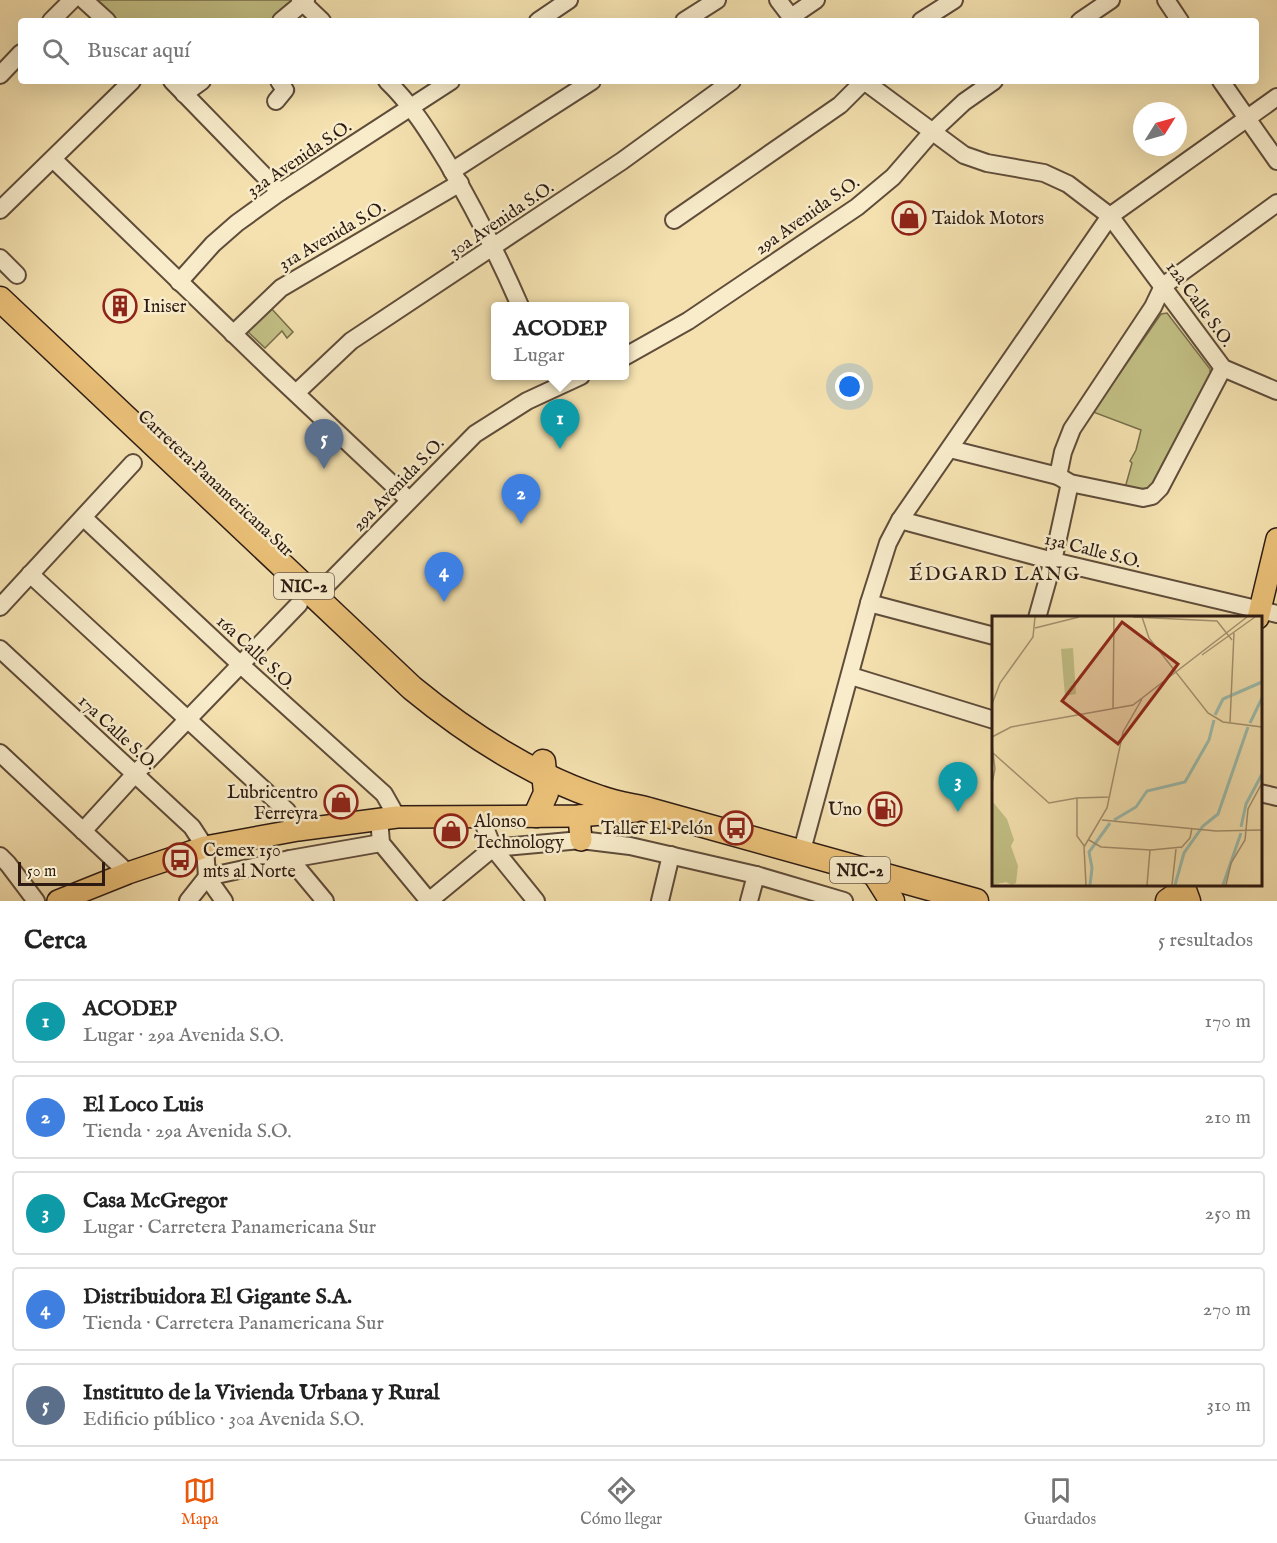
<!DOCTYPE html>
<html lang="es">
<head>
<meta charset="utf-8">
<style>
	:root { --surface:#fff; --page:#f2f2f2; --text:#222; --muted:#767676; --line:#e0e0e0; --accent:#ea580c }
	body { margin:0; font-family:"IM FELL English",serif; background:var(--page); color:var(--text) }
	.compass { position:absolute; left:1133px; top:102px; width:54px; height:54px; border-radius:50%; background:var(--surface); box-shadow:0 6px 24px #0002; rotate:53deg }
	.scale { position:absolute; left:18px; bottom:15px; width:87px; box-sizing:border-box; padding-left:6px; border:3px solid #2d1b13; border-top:0; font-size:16px; line-height:21px; white-space:nowrap; color:#2d1b13; -webkit-text-stroke:4px #f8eccb; paint-order:stroke }
	.you { position:absolute; left:850px; top:387px; width:21px; height:21px; margin:-15px; border:4px solid #fff; border-radius:50%; background:#1a73e8; box-shadow:0 0 0 9px #1a73e833 }
	.badge { display:grid; place-items:center; width:39px; height:39px; border-radius:50%; background:var(--accent); color:#fff; font-size:20px; font-weight:700 }
	.pin { position:absolute; translate:-50% -50px; filter:drop-shadow(0 2px 3px #0008) }
	.pin::after { content:''; position:absolute; top:32px; width:21px; height:18px; background:inherit; clip-path:polygon(0 0,100% 0,50% 100%) }
	.popup { position:absolute; left:491px; top:302px; width:138px; height:78px; box-sizing:border-box; display:grid; place-content:center; border-radius:6px; background:var(--surface); filter:drop-shadow(0 2px 4px #0005); font-size:20px; white-space:nowrap; color:var(--muted) }
	.popup b { font-size:22px; color:var(--text) }
	.popup::after { content:''; position:absolute; left:50%; top:100%; margin-left:-12px; border:12px solid transparent; border-top-color:var(--surface) }
	.list { margin:0; padding:0; list-style:none }
	h2 { display:flex; justify-content:space-between; align-items:center; height:78px; margin:0; padding:0 24px; font-size:26px }
	h2 small { font-size:20px; font-weight:400; color:var(--muted) }
	.list li { display:grid; grid-template-columns:39px 1fr auto; gap:18px; align-items:center; box-sizing:border-box; height:84px; margin:0 12px 12px; padding:0 12px; border:2px solid var(--line); border-radius:6px }
	.list b { display:block; font-size:22px; white-space:nowrap }
	.list p { margin:0; font-size:20px; white-space:nowrap; color:var(--muted) }
	.list em { font-size:20px; font-style:normal; color:var(--muted) }
	.icon { flex:none; width:33px; height:33px; fill:none; stroke:currentColor; stroke-width:2; stroke-linecap:round; stroke-linejoin:round }
	.map { position:relative; flex:none; width:1277px; height:901px; overflow:hidden }
	.search { position:absolute; background:var(--surface); box-shadow:0 6px 24px #0002; left:18px; right:18px; top:18px; height:66px; display:flex; align-items:center; gap:15px; box-sizing:border-box; padding:0 21px; border-radius:6px; color:var(--muted); font-size:22px }
	.sheet { height:558px; background:var(--surface) }
	nav { display:flex; justify-content:space-around; align-items:center; box-sizing:border-box; height:84px; border-top:2px solid var(--line); background:var(--surface); font-size:16px; color:var(--muted) }
	nav a { display:grid; justify-items:center; gap:3px }
	nav .on { color:var(--accent) }
	.map>svg:first-child { display:block }
</style>
</head>
<body>
<div class="map">
<svg width="1277" height="901" viewBox="0 0 1277 901">
	<rect width="100%" height="100%" fill="#f4e1af"/>
	<filter id="stains"><feTurbulence type="fractalNoise" baseFrequency=".00333" numOctaves="4"/><feColorMatrix values="0 0 0 0 .2 0 0 0 0 .09 0 0 0 0 .02 0 0 0 .5 -.17"/></filter>
	<radialGradient id="worn" r=".72"><stop offset=".6" stop-color="#630" stop-opacity="0"/><stop offset="1" stop-color="#630" stop-opacity=".3"/></radialGradient>
	<g fill="#c3c186" stroke="#786e4c" stroke-width="1.5">
		<path d="M93,0H297L273,21H114Z"/>
		<path d="M270,307L293,332L287,338L282,331L265,348L247,331Z"/>
		<path d="M1167,313L1210,369L1211,386L1153,493L1125,488L1132,463L1130,461L1136,450L1141,430L1093,412L1161,314Z"/>
	</g>
	<g fill="none" stroke-linecap="round" stroke-linejoin="round">
		<defs>
			<g id="minor">
				<path d="M84,0L107,21"/>
				<path d="M300,0L322,21"/>
				<path d="M778,0L794,21"/>
				<path d="M1166,0L1180,21"/>
				<path d="M791,17L816,0"/>
				<path d="M51,21L72,0"/>
				<path d="M281,21L306,0"/>
				<path d="M538,21L569,0"/>
				<path d="M684,21L717,0"/>
				<path d="M921,21L954,0"/>
				<path d="M1080,21L1111,0"/>
				<path d="M0,75L21,53"/>
				<path d="M172,81L280,192"/>
				<path d="M387,81C412,105 429,133 447,162C475,210 498,255 520,306"/>
				<path d="M1221,81L1277,161"/>
				<path d="M184,94L202,81"/>
				<path d="M276,101L285,90L279,81"/>
				<path d="M53,159L272,371L409,500"/>
				<path d="M452,171L592,81"/>
				<path d="M0,210L132,81"/>
				<path d="M674,220L840,105L864,81L964,155L987,163L1044,173L1068,184L1110,216L1223,368L1277,391"/>
				<path d="M0,258L17,275"/>
				<path d="M179,282L213,244L237,223L280,192L451,81"/>
				<path d="M233,334L281,288L460,183"/>
				<path d="M624,357L688,321L857,207L893,177L932,132L964,102L994,81"/>
				<path d="M1223,368L1160,488L1152,496L1143,498L1070,483L1058,476L1063,452L1072,429L1153,307L1163,286L1277,203"/>
				<path d="M296,393L351,341L622,161L732,81"/>
				<path d="M950,449L1058,476"/>
				<path d="M84,518L242,666L384,794L397,817"/>
				<path d="M900,520L1053,561L1277,614"/>
				<path d="M30,574L287,811L298,830"/>
				<path d="M315,597L475,434L527,401L581,376"/>
				<path d="M869,603L994,636"/>
				<path d="M0,607L133,463"/>
				<path d="M1037,618L1053,561L1070,483"/>
				<path d="M0,649L192,827L205,847L207,877L224,901"/>
				<path d="M851,676L994,720"/>
				<path d="M0,753L128,873"/>
				<path d="M1260,793L1277,797"/>
				<path d="M481,817L493,848L581,840L630,846L756,875L844,901"/>
				<path d="M379,818L381,843L429,901"/>
				<path d="M83,831L135,774L299,604"/>
				<path d="M801,854L869,603L888,543L900,520L1110,216L1277,97"/>
				<path d="M0,856L8,864L36,901"/>
				<path d="M290,859L325,901"/>
				<path d="M207,877L290,859L381,843"/>
				<path d="M188,901L207,877"/>
				<path d="M429,901L493,848L536,901"/>
				<path d="M660,901L671,855"/>
				<path d="M749,901L756,875"/>
			</g>
			<g id="major">
				<path d="M1258,618L1277,539"/>
				<path d="M579,816L581,840"/>
				<path d="M58,901L128,873L205,847L298,830L397,817L579,816L636,811"/>
			</g>
			<g id="highway">
				<path d="M0,299L412,688C468,734 531,775 600,798C616,804 633,806 649,810L976,901"/>
				<path d="M536,815L546,793L543,762"/>
				<path d="M875,874L892,901"/>
				<path d="M1168,901L1184,890L1188,901"/>
			</g>
		</defs>
		<use href="#minor" stroke="#5f4c3a" stroke-width="20"/>
		<use href="#major" stroke="#2d1b13" stroke-width="24"/>
		<use href="#highway" stroke="#2d1b13" stroke-width="27"/>
		<use href="#minor" stroke="#f8eccb" stroke-width="16"/>
		<use href="#major" stroke="#eac078" stroke-width="21"/>
		<use href="#highway" stroke="#eac078" stroke-width="24"/>
	</g>
	<defs>
		<symbol id="shop-ring" viewBox="-11 -11 22 22"><circle r="9.5" fill="#f8eccb" stroke="#8f2418" stroke-width="1.5"/><path d="M-5-2.5h2.3a2.7 3.5 0 0 1 5.4 0H5L5.5 6h-11ZM-1.5-2.5h3a1.5 2.3 0 0 0-3 0Z" fill="#8f2418"/></symbol>
		<symbol id="building-ring" viewBox="-11 -11 22 22"><circle r="9.5" fill="#f8eccb" stroke="#8f2418" stroke-width="1.5"/><path d="M-4-6H4V6H1V3H-1V6H-4ZM-2.5-4.3h1.7v1.8h-1.7ZM.8-4.3h1.7v1.8H.8ZM-2.5-1h1.7V.8h-1.7ZM.8-1h1.7V.8H.8Z" fill="#8f2418"/></symbol>
		<symbol id="fuel-ring" viewBox="-11 -11 22 22"><circle r="9.5" fill="#f8eccb" stroke="#8f2418" stroke-width="1.5"/><path d="M-5.5-6h7V0h2V4h1.3V-2.5L3-4.5l.8-.8L6-3V5H2.5V1h-1V6h-7ZM-4.2-4.7v3.2H.2V-4.7Z" fill="#8f2418"/></symbol>
		<symbol id="bus-ring" viewBox="-11 -11 22 22"><circle r="9.5" fill="#f8eccb" stroke="#8f2418" stroke-width="1.5"/><path d="M-5-6H5V4H4V6H2V4H-2V6H-4V4H-5ZM-3.5-4V0h7V-4ZM-3.5 1.2v1.5H-2V1.2ZM2 1.2v1.5H3.5V1.2Z" fill="#8f2418"/></symbol>
	</defs>
	<g fill-rule="evenodd">
		<use href="#shop-ring" x="890" y="199" width="38" height="38"/>
		<use href="#building-ring" x="101" y="287" width="38" height="38"/>
		<use href="#shop-ring" x="322" y="783" width="38" height="38"/>
		<use href="#fuel-ring" x="866" y="790" width="38" height="38"/>
		<use href="#bus-ring" x="717" y="809" width="38" height="38"/>
		<use href="#shop-ring" x="432" y="812" width="38" height="38"/>
		<use href="#bus-ring" x="161" y="841" width="38" height="38"/>
	</g>
	<g text-anchor="middle" stroke-width="5" stroke-linejoin="round" paint-order="stroke">
		<g fill="#f8eccb" stroke="#6a5a4a" stroke-width="1.5">
			<rect x="274" y="573" width="60" height="26" rx="4.5"/>
			<rect x="830" y="857" width="60" height="26" rx="4.5"/>
		</g>
		<g font-size="16" font-weight="bold" fill="#2d1b13">
			<text x="304" y="592">NIC-2</text>
			<text x="860" y="876">NIC-2</text>
		</g>
		<g font-size="18" fill="#2d1b13" stroke="#f8eccb">
			<text transform="translate(299 158) rotate(-34)" y="6">32a Avenida S.O.</text>
			<text transform="translate(807 215) rotate(-35)" y="6">29a Avenida S.O.</text>
			<text transform="translate(501 219) rotate(-34)" y="6">30a Avenida S.O.</text>
			<text transform="translate(332 235) rotate(-30)" y="6">31a Avenida S.O.</text>
			<text transform="translate(1200 304) rotate(54)" y="6">12a Calle S.O.</text>
			<text transform="translate(216 483) rotate(43)" y="6">Carretera Panamericana Sur</text>
			<text transform="translate(398 484) rotate(-46)" y="6">29a Avenida S.O.</text>
			<text transform="translate(1093 550) rotate(14)" y="6">13a Calle S.O.</text>
			<text transform="translate(256 652) rotate(43)" y="6">16a Calle S.O.</text>
			<text transform="translate(118 732) rotate(43)" y="6">17a Calle S.O.</text>
		</g>
		<g font-size="18" fill="#2d1b13" stroke="#f8eccb" text-anchor="start">
			<text x="932" y="224">Taidok Motors</text>
			<text x="143" y="312">Iniser</text>
			<text x="318" y="798" text-anchor="end">Lubricentro<tspan x="318" dy="21">Ferreyra</tspan></text>
			<text x="862" y="815" text-anchor="end">Uno</text>
			<text x="474" y="827">Alonso<tspan x="474" dy="21">Technology</tspan></text>
			<text x="713" y="834" text-anchor="end">Taller El Pelón</text>
			<text x="203" y="856">Cemex 150<tspan x="203" dy="21">mts al Norte</tspan></text>
		</g>
		<g font-size="20" letter-spacing="1.5" fill="#2d1b13" stroke="#f8eccb">
			<text x="995" y="580">ÉDGARD LANG</text>
		</g>
	</g>
	<g transform="translate(992 616)">
		<rect width="270" height="270" fill="#f4e1af"/>
		<path d="M81,32L84,78L73,80L69,33ZM0,185L15,203L22,224L19,230L26,250L24,267L20,269L14,266L0,269Z" fill="#c3c186"/>
		<path fill="none" stroke="#9cbdae" stroke-width="3" d="M223,99L231,83L270,66M258,107L270,82M122,204L144,191L155,175L193,166L217,124L222,104M249,211L254,188L270,158M98,269L100,252L97,236L118,207M183,269L192,237L211,210L226,198L256,111M231,269L249,217"/>
		<path fill="none" stroke="#a49271" stroke-width="1.5" d="M141,1L225,5L240,24M150,1L157,22L216,97L231,106L270,111M43,12L87,1M210,39L263,1M0,88L8,67L41,21L43,1M121,92L122,1M238,106L242,17M0,121L19,111L141,89L255,1M0,129L3,153L0,167M1,137L57,187L85,182M110,204L224,215L270,214M97,224L109,231L159,234L190,231M93,231L85,220V182L118,181M189,232L198,222L200,212M94,269L92,231L115,192L131,116L150,83M155,269L158,234M180,269L184,233M234,269L239,247L253,224L256,193L270,167"/>
		<path fill="#8f2418" fill-opacity="0.15" stroke="#8f2418" stroke-width="3" d="M130,6L186,48L126,128L70,85Z"/>
		<rect width="270" height="270" fill="none" stroke="#2d1b13" stroke-width="3"/>
	</g>
	<rect width="100%" height="100%" filter="url(#stains)"/>
	<rect width="100%" height="100%" fill="url(#worn)"/>
</svg>
<svg class="compass" viewBox="-18 -18 36 36"><path d="M0-13l5 13h-10z" fill="#e53935"/><path d="M0 13l5-13h-10z" fill="#767676"/></svg>
<div class="scale">50 m</div>
<div class="you"></div>
<div class="pin badge" style="left:560px;top:449px;background:#0f9aa8">1</div>
<div class="popup"><b>ACODEP</b>Lugar</div>
<div class="pin badge" style="left:521px;top:524px;background:#3f7fe0">2</div>
<div class="pin badge" style="left:958px;top:812px;background:#0f9aa8">3</div>
<div class="pin badge" style="left:444px;top:602px;background:#3f7fe0">4</div>
<div class="pin badge" style="left:324px;top:469px;background:#5c6f8a">5</div>
<div class="search"><svg class="icon" aria-label="search" viewBox="0 0 24 24"><circle cx="10" cy="10" r="6"/><path d="M15 15l6 6"/></svg>Buscar aquí</div>
</div>
<section class="sheet">
<h2>Cerca<small>5 resultados</small></h2>
<ul class="list">
<li><span class="badge" style="background:#0f9aa8">1</span><div><b>ACODEP</b><p>Lugar · 29a Avenida S.O.</p></div><em>170 m</em></li>
<li><span class="badge" style="background:#3f7fe0">2</span><div><b>El Loco Luis</b><p>Tienda · 29a Avenida S.O.</p></div><em>210 m</em></li>
<li><span class="badge" style="background:#0f9aa8">3</span><div><b>Casa McGregor</b><p>Lugar · Carretera Panamericana Sur</p></div><em>250 m</em></li>
<li><span class="badge" style="background:#3f7fe0">4</span><div><b>Distribuidora El Gigante S.A.</b><p>Tienda · Carretera Panamericana Sur</p></div><em>270 m</em></li>
<li><span class="badge" style="background:#5c6f8a">5</span><div><b>Instituto de la Vivienda Urbana y Rural</b><p>Edificio público · 30a Avenida S.O.</p></div><em>310 m</em></li>
</ul>
</section>
<nav>
<a class="on"><svg class="icon" aria-label="map" viewBox="0 0 24 24"><path d="M3 6l6-2 6 2 6-2v14l-6 2-6-2-6 2zM9 4v14M15 6v14"/></svg>Mapa</a>
<a><svg class="icon" aria-label="directions" viewBox="0 0 24 24"><path d="M12 3l9 9-9 9-9-9zM9 14v-3h6M13 9l2 2-2 2"/></svg>Cómo llegar</a>
<a><svg class="icon" aria-label="saved" viewBox="0 0 24 24"><path d="M7 4h10v16l-5-4-5 4z"/></svg>Guardados</a>
</nav>
</body>
</html>
